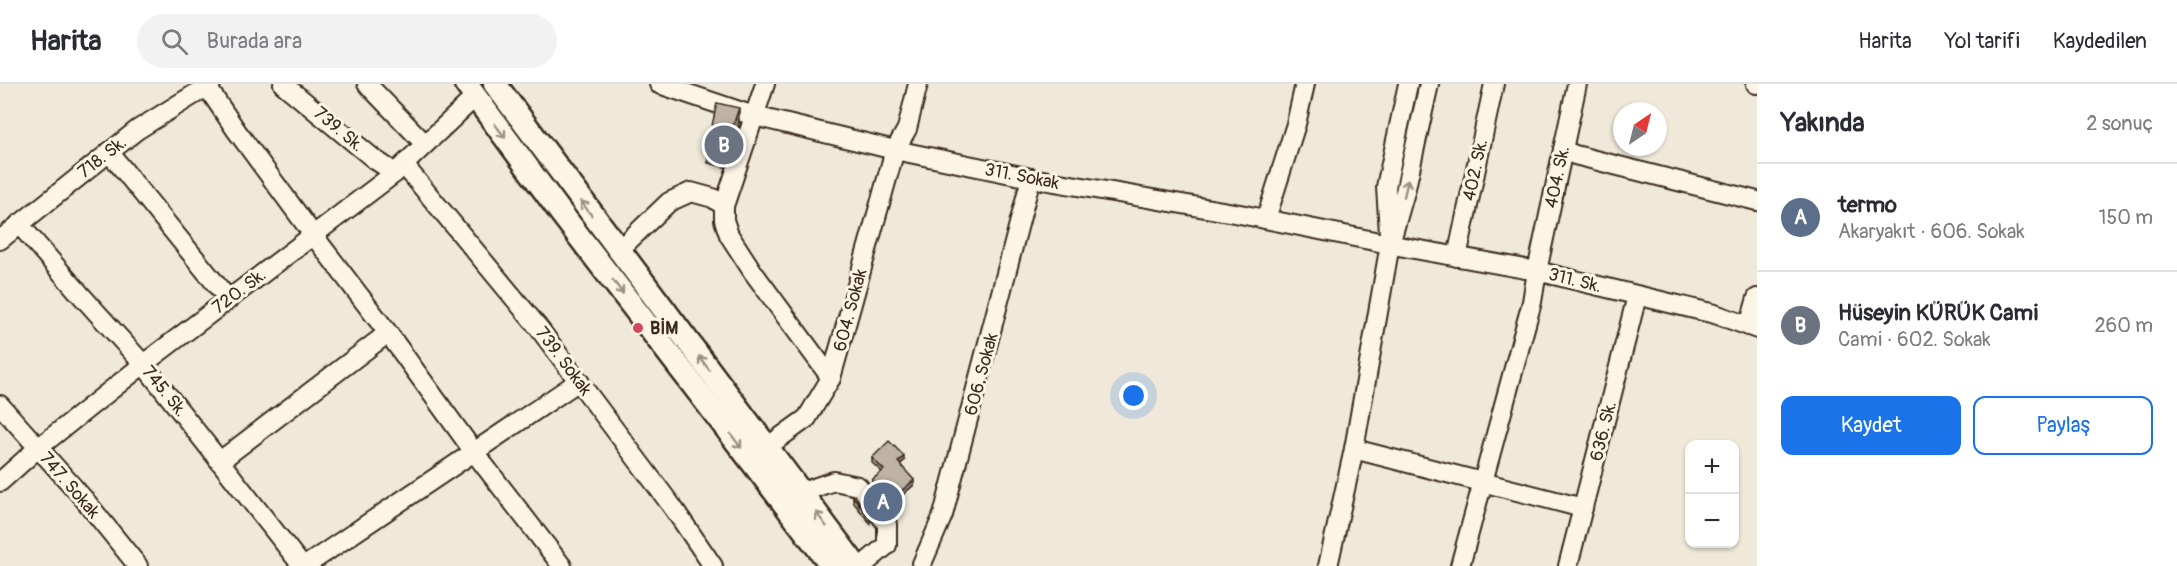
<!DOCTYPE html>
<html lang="tr">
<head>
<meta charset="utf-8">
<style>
	:root { --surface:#fff; --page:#f2f2f3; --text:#2b2b33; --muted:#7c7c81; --line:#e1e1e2; --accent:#1a73e8 }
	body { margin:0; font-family:Pangolin,sans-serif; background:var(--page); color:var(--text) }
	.controls { position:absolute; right:18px; bottom:18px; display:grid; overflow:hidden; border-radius:12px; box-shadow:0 2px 4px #0004 }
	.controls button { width:54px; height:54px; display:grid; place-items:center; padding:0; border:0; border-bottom:2px solid var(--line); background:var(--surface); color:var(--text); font:30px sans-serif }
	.compass { position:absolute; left:1613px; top:18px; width:54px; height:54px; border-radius:50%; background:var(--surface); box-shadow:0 2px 4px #0004; rotate:35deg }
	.you { position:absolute; left:1134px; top:312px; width:21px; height:21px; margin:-15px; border:4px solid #fff; border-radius:50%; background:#1a73e8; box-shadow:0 0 0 9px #1a73e833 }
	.badge { display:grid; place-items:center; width:39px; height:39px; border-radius:50%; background:var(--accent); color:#fff; font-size:20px; font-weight:700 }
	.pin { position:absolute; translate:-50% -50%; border:3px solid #fff; box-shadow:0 2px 6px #0006 }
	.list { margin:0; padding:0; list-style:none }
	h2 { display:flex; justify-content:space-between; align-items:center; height:78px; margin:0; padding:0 24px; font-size:26px }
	h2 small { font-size:20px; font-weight:400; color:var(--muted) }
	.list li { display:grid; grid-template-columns:39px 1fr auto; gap:18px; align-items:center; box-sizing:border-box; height:108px; padding:0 24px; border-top:2px solid var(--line) }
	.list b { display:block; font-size:22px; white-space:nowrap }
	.list p { margin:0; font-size:20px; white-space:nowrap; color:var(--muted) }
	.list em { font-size:20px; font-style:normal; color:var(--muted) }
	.actions { display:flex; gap:12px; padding:18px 24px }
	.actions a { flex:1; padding:14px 0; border:2px solid var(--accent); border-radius:12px; text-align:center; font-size:21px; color:var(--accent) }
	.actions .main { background:var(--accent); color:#fff }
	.icon { flex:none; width:33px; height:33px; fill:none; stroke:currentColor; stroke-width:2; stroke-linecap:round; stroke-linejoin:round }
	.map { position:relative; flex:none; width:1757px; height:482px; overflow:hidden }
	header { display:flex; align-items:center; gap:36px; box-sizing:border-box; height:84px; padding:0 30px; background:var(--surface); border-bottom:2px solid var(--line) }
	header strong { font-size:28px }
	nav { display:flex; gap:33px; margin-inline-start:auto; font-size:21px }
	.search { width:420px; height:54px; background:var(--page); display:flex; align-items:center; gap:15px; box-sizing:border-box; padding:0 21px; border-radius:33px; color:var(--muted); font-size:22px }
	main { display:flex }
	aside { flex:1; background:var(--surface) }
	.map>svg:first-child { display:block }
</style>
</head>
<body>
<header>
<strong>Harita</strong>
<div class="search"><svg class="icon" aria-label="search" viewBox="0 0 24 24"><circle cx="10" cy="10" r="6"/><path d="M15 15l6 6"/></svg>Burada ara</div>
<nav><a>Harita</a><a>Yol tarifi</a><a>Kaydedilen</a></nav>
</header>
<main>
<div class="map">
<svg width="1757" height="482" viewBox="0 0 1757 482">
	<rect width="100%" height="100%" fill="#f0e9d9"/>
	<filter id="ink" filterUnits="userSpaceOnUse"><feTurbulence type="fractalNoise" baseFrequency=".0167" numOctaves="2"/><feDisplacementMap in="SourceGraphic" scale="12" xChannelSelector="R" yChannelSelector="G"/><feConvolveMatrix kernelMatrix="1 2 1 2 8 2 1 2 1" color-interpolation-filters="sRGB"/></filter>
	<g filter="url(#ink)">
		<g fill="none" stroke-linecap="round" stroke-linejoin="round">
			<defs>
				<g id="minor">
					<path d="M283,0L374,75L395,89"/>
					<path d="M367,0L425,60"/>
					<path d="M659,0L754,32L895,66L1031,94L1240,130L1409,164L1537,187L1715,230L1757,245"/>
					<path d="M765,0L724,122V136L729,151L753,188L831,294"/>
					<path d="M1756,0H1757"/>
					<path d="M207,3L236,46L314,152L388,249L474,368L562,482"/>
					<path d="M1563,66L1575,71L1757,117"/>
					<path d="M109,68L228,215"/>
					<path d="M404,81L538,243L674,425L713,482"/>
					<path d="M1266,135L1296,40L1305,0"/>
					<path d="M19,140L80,210L144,281L302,482"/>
					<path d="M1389,149L1386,103L1408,0"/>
					<path d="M0,156L137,46L211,0"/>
					<path d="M618,167L669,118L691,108L713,114L724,122"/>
					<path d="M1457,173L1494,0"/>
					<path d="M1749,242L1757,214"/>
					<path d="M0,321L84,415L138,482"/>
					<path d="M767,363L807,334L831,294L895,66L907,45L918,0"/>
					<path d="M1354,365L1583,424"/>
					<path d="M220,377L388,249"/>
					<path d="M0,398L38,364L150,275L395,89L475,13"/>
					<path d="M791,412L834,397L858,402L887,440V461L862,482"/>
					<path d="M305,482L579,297"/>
					<path d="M921,482L943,431L1031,94"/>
					<path d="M1328,482L1354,365L1390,160L1405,108L1429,0"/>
					<path d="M1460,482L1532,218L1537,187L1577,0"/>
					<path d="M1568,482L1637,212"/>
				</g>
				<g id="major">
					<path d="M466,0L561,129L832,482"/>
					<path d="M495,0L856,482"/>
				</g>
			</defs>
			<use href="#minor" stroke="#3b2a1e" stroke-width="22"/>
			<use href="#major" stroke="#3b2a1e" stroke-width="27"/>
			<use href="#minor" stroke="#fcf5e5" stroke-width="18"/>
			<use href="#major" stroke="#fcf5e5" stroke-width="22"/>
		</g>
		<g fill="#a39a8d" stroke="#3b2a1e" stroke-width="1.5">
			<path d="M739,43L725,83L708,79V60Z"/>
			<path d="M872,374L904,377L900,380L914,401L888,423L872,402V396L882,388L872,379Z"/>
			<path d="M853,412L870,434V439L853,418Z"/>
		</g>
		<g fill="#857d73" stroke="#3b2a1e" stroke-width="1.5">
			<path d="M739,24V43L725,83V64Z"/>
			<path d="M904,372V377L898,383V378Z"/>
			<path d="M914,396V401L888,423V418Z"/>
		</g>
		<g fill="#beb3a4" stroke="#3b2a1e" stroke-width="1.5">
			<path d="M717,19L739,24L725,64L708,60Z"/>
			<path d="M889,357L904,372L898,378L914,396L888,418L872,396L884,386L872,374Z"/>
			<path d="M855,411L870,434L853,412Z"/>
		</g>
		<defs><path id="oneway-shaft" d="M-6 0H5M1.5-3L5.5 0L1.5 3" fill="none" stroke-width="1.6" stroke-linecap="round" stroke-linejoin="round" transform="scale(1.5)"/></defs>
		<g stroke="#9c9082">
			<use href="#oneway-shaft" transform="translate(500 47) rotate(53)"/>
			<use href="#oneway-shaft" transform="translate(1406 104) rotate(-77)"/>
			<use href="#oneway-shaft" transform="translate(586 124) rotate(-127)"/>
			<use href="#oneway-shaft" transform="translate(618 203) rotate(53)"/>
			<use href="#oneway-shaft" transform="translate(704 279) rotate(-127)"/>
			<use href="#oneway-shaft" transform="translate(736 357) rotate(53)"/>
			<use href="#oneway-shaft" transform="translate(821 435) rotate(-127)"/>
		</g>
	</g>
	<circle fill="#d1495b" stroke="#fcf5e5" stroke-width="2" cx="638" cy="244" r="6"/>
	<g text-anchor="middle" stroke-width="6" stroke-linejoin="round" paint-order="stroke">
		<g font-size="18" fill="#3b2a1e" stroke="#fcf5e5">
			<text transform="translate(339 45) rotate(40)" y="6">739. Sk.</text>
			<text transform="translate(102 73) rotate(-38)" y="6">718. Sk.</text>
			<text transform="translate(1475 86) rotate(-78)" y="6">402. Sk.</text>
			<text transform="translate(1022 92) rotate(11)" y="6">311. Sokak</text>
			<text transform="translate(1557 93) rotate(-78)" y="6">404. Sk.</text>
			<text transform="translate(1575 196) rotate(14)" y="6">311. Sk.</text>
			<text transform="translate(239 207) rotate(-37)" y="6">720. Sk.</text>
			<text transform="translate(850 226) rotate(-75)" y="6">604. Sokak</text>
			<text transform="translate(564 277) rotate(53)" y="6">739. Sokak</text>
			<text transform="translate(981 290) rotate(-75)" y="6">606. Sokak</text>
			<text transform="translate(165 307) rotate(51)" y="6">745. Sk.</text>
			<text transform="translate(1603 347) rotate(-76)" y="6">636. Sk.</text>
			<text transform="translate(70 401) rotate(49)" y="6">747. Sokak</text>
		</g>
		<g font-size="18" font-weight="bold" fill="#3b2a1e" stroke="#fcf5e5" text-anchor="start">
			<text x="650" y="250">BİM</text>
		</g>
	</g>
</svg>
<div class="controls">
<button>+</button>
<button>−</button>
</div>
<svg class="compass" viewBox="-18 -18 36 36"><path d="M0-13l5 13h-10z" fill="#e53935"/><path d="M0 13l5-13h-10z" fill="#7c7c81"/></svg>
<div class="you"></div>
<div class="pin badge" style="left:883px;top:418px;background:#5c6f8a">A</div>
<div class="pin badge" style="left:724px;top:61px;background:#6b7280">B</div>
</div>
<aside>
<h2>Yakında<small>2 sonuç</small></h2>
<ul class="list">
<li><span class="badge" style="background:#5c6f8a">A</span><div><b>termo</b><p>Akaryakıt · 606. Sokak</p></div><em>150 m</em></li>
<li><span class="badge" style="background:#6b7280">B</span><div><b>Hüseyin KÜRÜK Cami</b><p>Cami · 602. Sokak</p></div><em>260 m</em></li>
</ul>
<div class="actions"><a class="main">Kaydet</a><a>Paylaş</a></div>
</aside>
</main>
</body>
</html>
